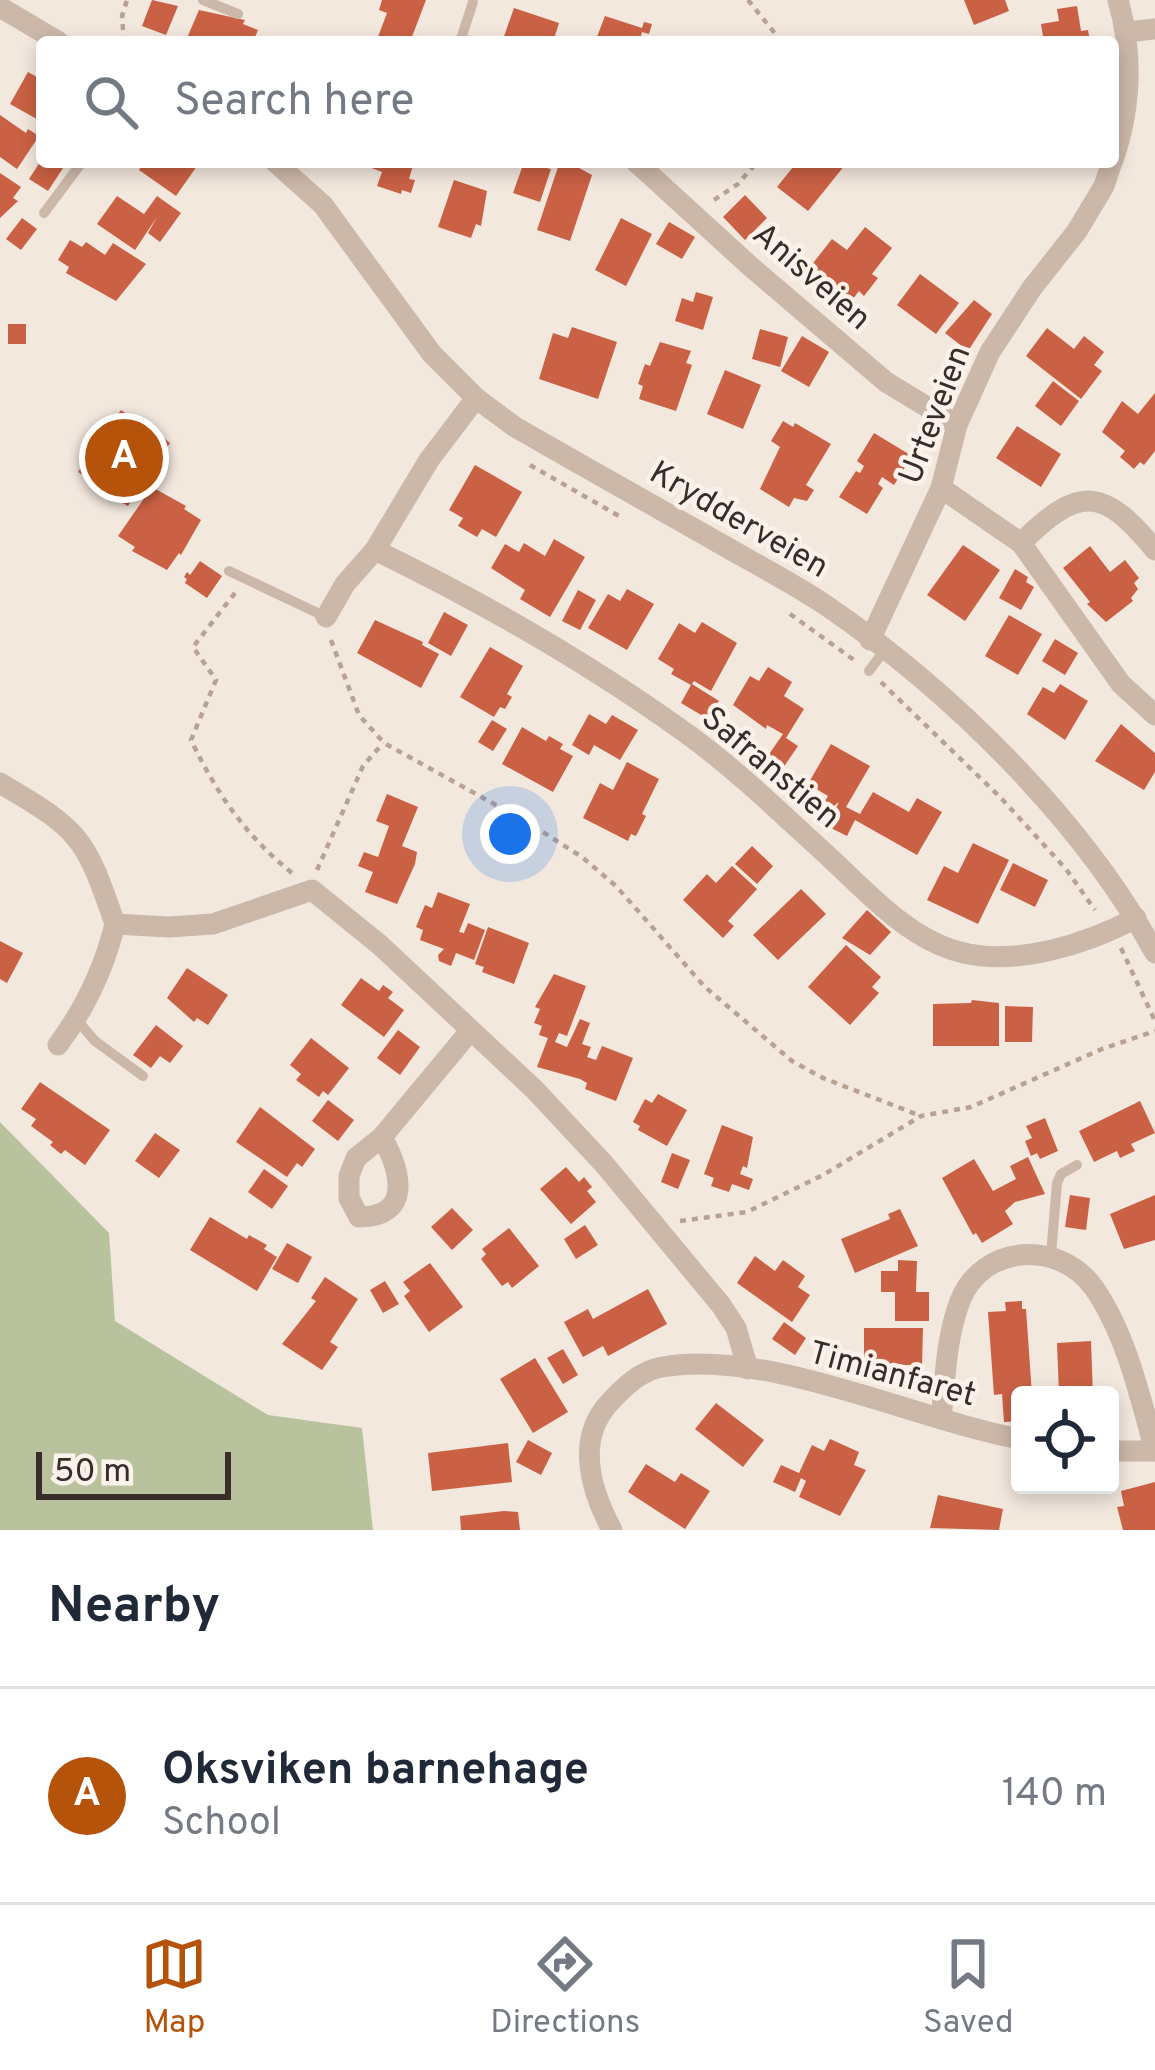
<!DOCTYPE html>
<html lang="en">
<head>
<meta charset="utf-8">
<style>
	:root { --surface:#fff; --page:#f6f6f7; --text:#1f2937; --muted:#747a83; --line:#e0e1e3; --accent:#b45309 }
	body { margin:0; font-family:Overpass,sans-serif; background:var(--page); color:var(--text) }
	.controls { position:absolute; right:36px; bottom:36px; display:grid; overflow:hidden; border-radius:12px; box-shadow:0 6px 18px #0003 }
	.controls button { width:108px; height:108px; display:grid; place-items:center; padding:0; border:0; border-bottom:3px solid var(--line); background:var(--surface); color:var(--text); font:60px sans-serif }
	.scale { position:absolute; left:36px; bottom:30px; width:195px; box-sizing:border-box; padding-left:12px; border:6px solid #392d29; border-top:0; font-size:33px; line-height:42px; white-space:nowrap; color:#392d29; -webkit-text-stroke:9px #fbf3eb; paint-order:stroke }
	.you { position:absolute; left:510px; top:834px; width:42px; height:42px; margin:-30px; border:9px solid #fff; border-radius:50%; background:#1a73e8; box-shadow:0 0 0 18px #1a73e833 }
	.badge { display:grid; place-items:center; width:78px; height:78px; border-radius:50%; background:var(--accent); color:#fff; font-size:39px; font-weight:700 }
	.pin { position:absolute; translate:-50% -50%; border:6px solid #fff; box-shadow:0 3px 12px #0006 }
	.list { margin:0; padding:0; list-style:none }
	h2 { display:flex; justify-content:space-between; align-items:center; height:156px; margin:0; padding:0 48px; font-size:51px }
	h2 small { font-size:39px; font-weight:400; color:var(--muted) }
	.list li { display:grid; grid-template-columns:78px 1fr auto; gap:36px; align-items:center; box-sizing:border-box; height:216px; padding:0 48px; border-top:3px solid var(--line) }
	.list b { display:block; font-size:45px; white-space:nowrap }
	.list p { margin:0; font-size:39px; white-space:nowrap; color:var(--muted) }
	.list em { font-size:39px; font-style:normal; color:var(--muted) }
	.icon { flex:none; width:66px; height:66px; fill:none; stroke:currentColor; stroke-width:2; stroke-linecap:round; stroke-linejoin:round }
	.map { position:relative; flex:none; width:1155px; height:1530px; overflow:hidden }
	.search { position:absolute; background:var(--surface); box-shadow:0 6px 18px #0003; left:36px; right:36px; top:36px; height:132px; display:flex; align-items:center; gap:30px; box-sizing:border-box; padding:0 42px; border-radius:12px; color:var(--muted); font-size:45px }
	.sheet { height:372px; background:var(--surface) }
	nav { display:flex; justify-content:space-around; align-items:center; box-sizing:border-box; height:168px; border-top:3px solid var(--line); background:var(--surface); font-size:33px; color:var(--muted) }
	nav a { display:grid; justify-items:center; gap:6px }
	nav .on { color:var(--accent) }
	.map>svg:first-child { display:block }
</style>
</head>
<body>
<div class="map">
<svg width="1155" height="1530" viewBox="0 0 1155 1530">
	<rect width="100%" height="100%" fill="#f3e8de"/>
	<path fill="#b8c39d" d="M0,1122L109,1233L115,1321L268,1415L362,1428L373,1530H0Z"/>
	<g fill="#ca6145">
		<path d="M152,0L178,6L166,35L142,26Z"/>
		<path d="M382,0H426L410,42H376L387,13L379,10Z"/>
		<path d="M964,0H1005L1009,11L974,25Z"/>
		<path d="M1077,6L1081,31L1088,30L1090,42H1044L1041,24L1059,21L1057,9Z"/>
		<path d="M514,8L559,23L553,42H502Z"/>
		<path d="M199,10L245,20L243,24L258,30L253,42H198L187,38Z"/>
		<path d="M605,16L642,28L644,22L652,24L649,34L642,32L639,42H595Z"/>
		<path d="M28,72L42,80V122L10,104Z"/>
		<path d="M0,115L26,133L28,129L39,136L17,169L0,157Z"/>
		<path d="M40,162H52L63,168L48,191L29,179Z"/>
		<path d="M144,162H191L197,166L176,196L139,170Z"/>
		<path d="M356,162H414L409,179L415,180L411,193L402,190L401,194L377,186L382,172Z"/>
		<path d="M524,162L551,169L540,202L513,193Z"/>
		<path d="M797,162L845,165L808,211L777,187Z"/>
		<path d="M570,163L592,175L570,241L537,230L559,164L569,167Z"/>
		<path d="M0,173L21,187L13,198L18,201L0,218Z"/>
		<path d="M454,180L487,191L481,226L476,224L471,238L438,227Z"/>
		<path d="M745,195L767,218L745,240L723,217Z"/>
		<path d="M117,196L144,214L157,196L181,213L160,242L148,233L157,217L135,250L97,224Z"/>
		<path d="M22,218L37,229L21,250L6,239Z"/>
		<path d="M621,218L652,234L626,286L595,270Z"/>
		<path d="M669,222L695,237L682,259L656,244Z"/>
		<path d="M865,227L892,248L872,274L878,278L864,296L859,291L852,300L810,267L832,239L847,250Z"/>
		<path d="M70,240L82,247L86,242L105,255L113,243L146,264L116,301L66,273L69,267L58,260Z"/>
		<path d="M920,274L959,303L936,334L897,305Z"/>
		<path d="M696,292L713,297L703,330L675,321L682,298L693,302Z"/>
		<path d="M974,300L992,314L968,351L945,333Z"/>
		<rect x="8" y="324" width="18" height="20"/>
		<path d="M572,327L617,342L598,399L539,379L553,333L568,338Z"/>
		<path d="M1047,328L1074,349L1084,336L1104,352L1094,365L1102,371L1081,399L1026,356Z"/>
		<path d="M760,329L788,337L780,367L752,359Z"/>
		<path d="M802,336L829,352L809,387L781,371Z"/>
		<path d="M660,342L691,351L686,363L692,365L676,411L639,399L643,386L638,384L645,364L650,366Z"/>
		<path d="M725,370L761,385L743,429L707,414Z"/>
		<path d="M1053,381L1079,401L1061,426L1035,406Z"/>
		<path d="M1155,393V451L1144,465L1140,462L1134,469L1120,457L1125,451L1102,432L1122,401L1138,414Z"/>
		<path d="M121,410L137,421L139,418L170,443L128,506L93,487L95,483L78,472Z"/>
		<path d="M783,421L793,427L795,423L831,444L806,485L814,490L807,501L794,498L789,507L760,489L780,447L771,441Z"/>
		<path d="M1017,426L1061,454L1041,487L996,458Z"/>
		<path d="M874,433L912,456L894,485L882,477L878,484L883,488L867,514L839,497L856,471L860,473L864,466L857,461Z"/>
		<path d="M475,465L522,492L496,537L482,529L477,537L458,526L463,518L449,510Z"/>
		<path d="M152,487L186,506L184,509L201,520L181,555L179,553L167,570L132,551L135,547L118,536Z"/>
		<path d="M554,539L585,557L550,617L520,599L525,590L491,568L505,544L519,552L524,543L545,556Z"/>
		<path d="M963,545L1000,570L965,621L927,595Z"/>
		<path d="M1090,546L1110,572L1125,560L1139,578L1134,583L1138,589L1131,598L1133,601L1106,622L1087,604L1090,602L1063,568Z"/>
		<path d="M200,561L222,576L207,598L185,583L187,579L184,577L187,572L190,575Z"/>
		<path d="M1015,569L1028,577L1026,582L1034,587L1021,610L999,598Z"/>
		<path d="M627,589L654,604L627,650L588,628L608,594L620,601Z"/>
		<path d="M578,590L596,600L580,630L562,621Z"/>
		<path d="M444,612L468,625L451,656L428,643Z"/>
		<path d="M1009,615L1042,634L1018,675L985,656Z"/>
		<path d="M375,620L423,642L422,645L439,654L421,688L357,653Z"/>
		<path d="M702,622L737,643L711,691L694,681L692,684L719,701L708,719L681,703L691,685L671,674L674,669L658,659L679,623L695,633Z"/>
		<path d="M1055,639L1078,653L1065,675L1042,661Z"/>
		<path d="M490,647L523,666L507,694L512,697L505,709L500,707L494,717L460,697Z"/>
		<path d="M768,667L792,682L784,696L804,709L786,738L798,746L781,771L765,760L783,734L767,725L766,729L733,705L750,676L759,681Z"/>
		<path d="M1060,684L1088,701L1065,740L1027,714L1043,687L1054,693Z"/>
		<path d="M589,714L606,724L612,715L638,730L620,760L594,745L589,755L572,745Z"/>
		<path d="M492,720L507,729L493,751L478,742Z"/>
		<path d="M1121,724L1155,753V772L1144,790L1095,761Z"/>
		<path d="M522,727L546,741L549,736L563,744L560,749L573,756L553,792L502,764Z"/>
		<path d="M831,744L870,766L846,807L860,814L873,792L909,812L917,798L942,812L917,855L855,820L847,836L827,826L839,802L834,806L825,801L828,796L808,784Z"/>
		<path d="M627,762L659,779L642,814L646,816L636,836L631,834L628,841L583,818L600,783L613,790Z"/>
		<path d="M387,794L418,807L402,846L417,852L415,864L397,904L365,892L373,872L358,866L364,852L378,857L389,826L376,821Z"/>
		<path d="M973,843L1009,860L978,924L927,900L944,866L958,873Z"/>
		<path d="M752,846L773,866L757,884L735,864Z"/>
		<path d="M1013,863L1048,880L1035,907L1000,890Z"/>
		<path d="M732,866L757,889L728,921L734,926L723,938L683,900L707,874L716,883Z"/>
		<path d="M801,889L826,914L778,960L753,935Z"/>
		<path d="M438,892L470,904L459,932L464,933L468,923L485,930L474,960L456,953L451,966L439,961L438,955L444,949L420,940L423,930L416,927L425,905L432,908Z"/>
		<path d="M867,910L891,932L870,955L842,938Z"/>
		<path d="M488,927L529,943L514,984L482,972L484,967L475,964Z"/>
		<path d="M0,941L23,953L7,983L0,979Z"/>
		<path d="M846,945L881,977L872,987L879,993L850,1025L808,987Z"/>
		<path d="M187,968L228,995L208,1025L197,1018L194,1022L167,998Z"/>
		<path d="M554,974L586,986L567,1036L559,1033L555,1042L567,1047L580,1019L590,1023L582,1044L591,1047L587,1057L596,1060L602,1046L633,1058L616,1101L585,1089L587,1083L580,1079L537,1067L548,1038L539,1035L542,1026L534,1023L540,1009L535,1007Z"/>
		<path d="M361,978L379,991L383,985L393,992L388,998L404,1010L384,1037L341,1005Z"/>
		<path d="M972,1000L999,1003V1046H933V1004L971,1003Z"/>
		<path d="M1005,1006L1033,1007L1032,1042H1005Z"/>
		<path d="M156,1025L183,1046L170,1063L160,1056L151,1068L133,1055Z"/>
		<path d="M398,1030L420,1047L400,1075L377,1058Z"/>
		<path d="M311,1038L349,1068L328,1095L323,1091L319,1097L296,1080L301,1074L290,1065Z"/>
		<path d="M40,1082L110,1130L85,1165L65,1150L61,1154L50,1145L53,1142L31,1126L36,1119L21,1109Z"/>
		<path d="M658,1094L687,1110L667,1146L638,1130L640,1126L633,1122L645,1099L652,1103Z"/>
		<path d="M328,1100L354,1120L338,1141L312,1121Z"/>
		<path d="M1140,1101L1155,1133L1131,1144L1135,1151L1120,1158L1117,1151L1094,1162L1079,1131Z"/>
		<path d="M260,1107L315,1149L302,1167L297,1163L287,1177L236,1142Z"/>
		<path d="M1045,1118L1058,1151L1040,1159L1037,1153L1031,1156L1025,1141L1032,1138L1026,1126Z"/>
		<path d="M722,1125L753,1137L747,1168L743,1166L740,1174L753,1179L749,1190L732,1184L729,1192L711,1186L714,1178L704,1174Z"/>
		<path d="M155,1133L180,1150L159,1178L135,1161Z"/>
		<path d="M672,1153L690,1160L678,1189L661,1182Z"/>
		<path d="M1028,1157L1045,1194L1015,1202L1005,1211L1013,1224L982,1243L976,1233L973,1235L942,1178L974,1159L993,1191L1016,1179L1010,1166Z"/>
		<path d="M566,1167L579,1182L584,1177L592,1187L587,1191L596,1202L571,1224L540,1189Z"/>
		<path d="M264,1169L288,1186L272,1209L248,1192Z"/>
		<path d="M1070,1195L1090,1198L1086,1230L1065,1227Z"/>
		<path d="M1155,1195V1240L1124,1249L1110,1214Z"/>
		<path d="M452,1208L473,1230L452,1250L431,1227Z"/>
		<path d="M900,1209L918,1246L855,1273L841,1239L890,1219L888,1214Z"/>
		<path d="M210,1217L247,1239L249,1235L267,1245L264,1249L277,1257L257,1291L190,1250Z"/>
		<path d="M585,1225L598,1245L576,1259L564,1239Z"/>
		<path d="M509,1228L539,1266L512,1288L508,1282L502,1286L481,1259L486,1254L482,1249Z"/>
		<path d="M287,1243L312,1257L298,1283L272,1269Z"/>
		<path d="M755,1256L775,1271L783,1260L805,1276L798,1287L810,1295L792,1322L737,1283Z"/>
		<path d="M898,1260L917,1261L916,1292H929V1321H895V1292H881V1271H898Z"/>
		<path d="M430,1263L463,1307L429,1332L404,1296L410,1291L403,1282Z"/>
		<path d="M325,1277L358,1299L330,1342L338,1347L322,1370L282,1344L316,1301L311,1298Z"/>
		<path d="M385,1281L399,1304L383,1313L370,1290Z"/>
		<path d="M648,1289L667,1324L608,1356L603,1346L583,1357L564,1322L588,1309L593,1319Z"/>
		<path d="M1022,1301V1309H1026L1032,1395H1020V1421L1004,1422L1002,1394L994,1395L988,1312L1006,1311L1005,1302Z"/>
		<path d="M784,1322L806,1338L795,1355L772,1339Z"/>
		<path d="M864,1328H923L922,1365H864Z"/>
		<path d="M1091,1341L1093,1395H1059L1057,1343Z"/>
		<path d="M563,1349L578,1375L563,1384L547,1358Z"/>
		<path d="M535,1358L568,1412L533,1433L500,1379Z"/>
		<path d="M716,1403L764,1440L743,1467L695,1429Z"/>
		<path d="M830,1439L859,1452L854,1465L866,1470L840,1516L799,1497L806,1481L801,1478L795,1492L773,1482L781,1465L799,1473L812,1445L824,1451Z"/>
		<path d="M528,1440L552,1453L541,1475L516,1462Z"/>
		<path d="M508,1443L512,1482L432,1491L428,1453Z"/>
		<path d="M646,1464L675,1482L681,1473L710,1491L685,1529L628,1492Z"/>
		<path d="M1155,1482V1530H1123L1117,1507L1124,1506L1121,1491Z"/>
		<path d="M938,1495L1003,1509L999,1530L930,1528Z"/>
		<path d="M504,1511L518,1512L520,1530H461L460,1516Z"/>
	</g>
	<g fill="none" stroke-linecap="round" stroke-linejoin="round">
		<g stroke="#b8a293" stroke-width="4.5" stroke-dasharray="6 6" stroke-linecap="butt">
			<path d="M748,0L782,42"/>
			<path d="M124,42L122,16L127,0"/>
			<path d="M714,200L738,184L757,162"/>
			<path d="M530,465L619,516"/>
			<path d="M235,593L193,647L216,680L191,740C217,794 245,835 292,873"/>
			<path d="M790,614L854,660"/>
			<path d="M331,640L359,715L384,743L532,825L582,857L616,886L705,987L792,1061L823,1078L921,1116"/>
			<path d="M881,682L1001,798L1066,869L1095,910"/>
			<path d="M317,870L363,766L383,743"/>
			<path d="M1121,948L1155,1021"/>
			<path d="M680,1221L747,1212L823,1175L921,1116L971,1107L1102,1049L1155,1031"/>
		</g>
		<g stroke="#ccb8a9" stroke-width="10">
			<path d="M203,0L238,14"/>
			<path d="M460,42L473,2"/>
			<path d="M44,213L82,162"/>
			<path d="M229,571L326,617"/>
			<path d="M869,671L884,651"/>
			<path d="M77,1020L95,1041L143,1076"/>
			<path d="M1051,1255L1057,1183L1061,1174L1077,1165"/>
		</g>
		<g stroke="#ccb8a9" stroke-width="21">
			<path d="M0,7L59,42"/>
			<path d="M1127,32L1155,29"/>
			<path d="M1113,160C1131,108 1133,53 1118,0"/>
			<path d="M275,162L323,205L432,354L476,398L515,427C581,465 647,502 714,540C750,561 789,581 824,604C950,690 1082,819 1155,953"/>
			<path d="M636,162L750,266L886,382L957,425"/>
			<path d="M941,488L1021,543L1121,684L1155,715"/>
			<path d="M1021,543C1080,484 1104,488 1155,550"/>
			<path d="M375,550C484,603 592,665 690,736C739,772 783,815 828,856C866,891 908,939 960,952C1015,967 1087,944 1136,918"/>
			<path d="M326,617L345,584L375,550L429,460L476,398"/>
			<path d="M870,640L941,488L957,425L990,352L1032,288L1077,231L1104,186L1112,162"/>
			<path d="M0,783C80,830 85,836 115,924L169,927L213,924L312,890L380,945L535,1090L604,1164L721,1305L736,1328L748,1369"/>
			<path d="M58,1045C86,1007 104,969 115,924"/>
			<path d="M382,1137C401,1171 413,1217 359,1217L349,1198V1176L356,1158L382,1137L470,1031"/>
			<path d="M941,1419C945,1381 946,1337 960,1301C983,1243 1060,1240 1094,1288C1126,1334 1140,1396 1155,1451"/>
			<path d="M1110,1451H1155"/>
			<path d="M612,1530C591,1491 575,1439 610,1402C624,1387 640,1371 662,1367C766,1348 916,1420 1020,1439"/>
		</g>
	</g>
	<g text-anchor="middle" stroke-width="9" stroke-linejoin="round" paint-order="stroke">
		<g font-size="33" fill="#392d29" stroke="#fbf3eb">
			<text transform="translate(813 275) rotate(41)" y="12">Anisveien</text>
			<text transform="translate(933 414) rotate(-69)" y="12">Urteveien</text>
			<text transform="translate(740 518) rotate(30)" y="12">Krydderveien</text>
			<text transform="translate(772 766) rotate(40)" y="12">Safranstien</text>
			<text transform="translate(893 1372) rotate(15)" y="12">Timianfaret</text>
		</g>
	</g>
</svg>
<div class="controls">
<button><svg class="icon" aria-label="locate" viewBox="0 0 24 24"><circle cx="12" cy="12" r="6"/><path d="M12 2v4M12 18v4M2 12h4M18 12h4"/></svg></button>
</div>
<div class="scale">50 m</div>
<div class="you"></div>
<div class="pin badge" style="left:124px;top:458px">A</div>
<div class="search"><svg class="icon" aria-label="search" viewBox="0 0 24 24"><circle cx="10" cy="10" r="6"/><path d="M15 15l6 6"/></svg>Search here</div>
</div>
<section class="sheet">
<h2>Nearby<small></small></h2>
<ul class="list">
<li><span class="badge">A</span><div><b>Oksviken barnehage</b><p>School</p></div><em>140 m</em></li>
</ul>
</section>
<nav>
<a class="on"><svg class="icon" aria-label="map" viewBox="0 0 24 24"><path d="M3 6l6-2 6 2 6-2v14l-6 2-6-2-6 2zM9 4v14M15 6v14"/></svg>Map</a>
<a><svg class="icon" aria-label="directions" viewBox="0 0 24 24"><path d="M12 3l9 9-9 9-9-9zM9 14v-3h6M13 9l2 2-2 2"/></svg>Directions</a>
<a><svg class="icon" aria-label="saved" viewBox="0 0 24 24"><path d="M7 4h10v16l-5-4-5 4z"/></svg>Saved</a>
</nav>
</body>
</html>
